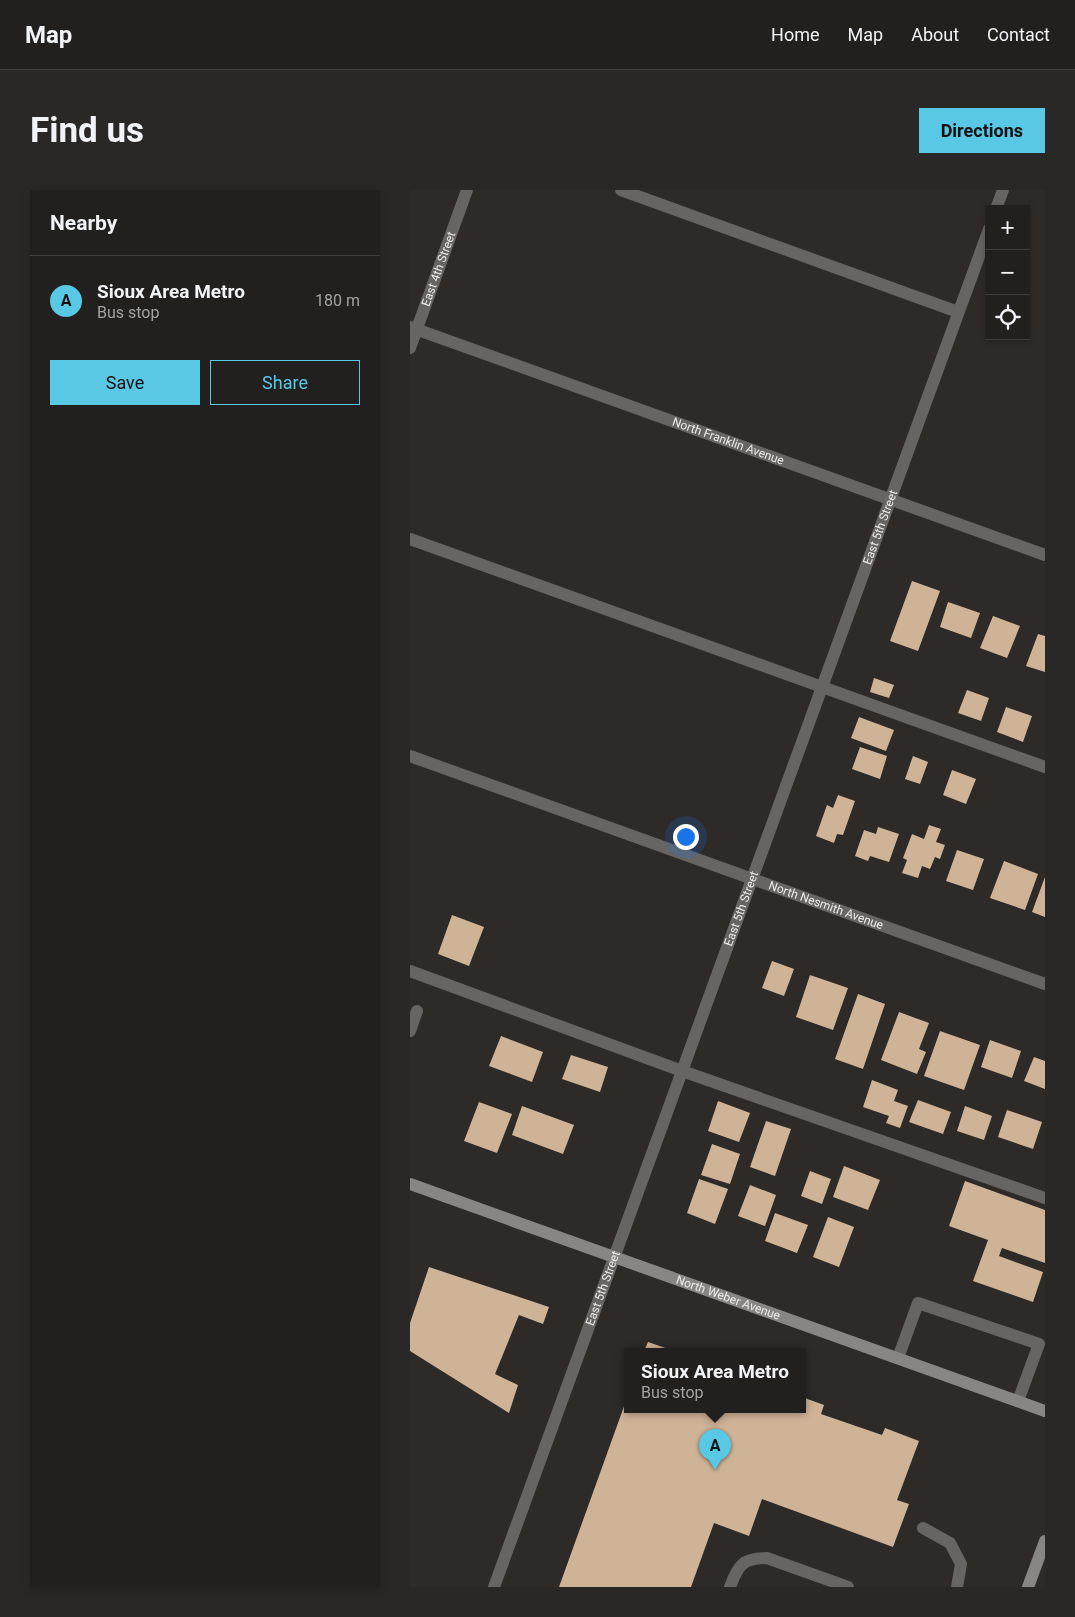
<!DOCTYPE html>
<html lang="en">
<head>
<meta charset="utf-8">
<style>
	:root { --surface:#22201e; --page:#2a2827; --text:#f1f3f6; --muted:#a2a3a4; --line:#3f3e3c; --accent:#59c8e4 }
	body { margin:0; font-family:Roboto,sans-serif; background:var(--page); color:var(--text) }
	.controls { position:absolute; right:15px; top:15px; display:grid; overflow:hidden; border-radius:0px; box-shadow:0 2px 8px #0003 }
	.controls button { width:45px; height:45px; display:grid; place-items:center; padding:0; border:0; border-bottom:1px solid var(--line); background:var(--surface); color:var(--text); font:25px sans-serif }
	.you { position:absolute; left:275px; top:646px; width:18px; height:18px; margin:-12px; border:4px solid #fff; border-radius:50%; background:#1a73e8; box-shadow:0 0 0 8px #1a73e833 }
	.badge { display:grid; place-items:center; width:32px; height:32px; border-radius:50%; background:var(--accent); color:#111; font-size:16px; font-weight:700 }
	.pin { position:absolute; translate:-50% -41px; filter:drop-shadow(0 1px 2px #0008) }
	.pin::after { content:''; position:absolute; top:26px; width:18px; height:15px; background:inherit; clip-path:polygon(0 0,100% 0,50% 100%) }
	.popup { position:absolute; left:214px; top:1158px; width:182px; height:65px; box-sizing:border-box; display:grid; place-content:center; border-radius:0px; background:var(--surface); filter:drop-shadow(0 1px 4px #0005); font-size:16px; white-space:nowrap; color:var(--muted) }
	.popup b { font-size:19px; color:var(--text) }
	.popup::after { content:''; position:absolute; left:50%; top:100%; margin-left:-10px; border:10px solid transparent; border-top-color:var(--surface) }
	.list { margin:0; padding:0; list-style:none }
	h2 { display:flex; justify-content:space-between; align-items:center; height:65px; margin:0; padding:0 20px; font-size:21px }
	h2 small { font-size:16px; font-weight:400; color:var(--muted) }
	.list li { display:grid; grid-template-columns:32px 1fr auto; gap:15px; align-items:center; box-sizing:border-box; height:90px; padding:0 20px; border-top:1px solid var(--line) }
	.list b { display:block; font-size:19px; white-space:nowrap }
	.list p { margin:0; font-size:16px; white-space:nowrap; color:var(--muted) }
	.list em { font-size:16px; font-style:normal; color:var(--muted) }
	.actions { display:flex; gap:10px; padding:15px 20px }
	.actions a { flex:1; padding:11px 0; border:1px solid var(--accent); border-radius:0px; text-align:center; font-size:18px; color:var(--accent) }
	.actions .main { background:var(--accent); color:#111 }
	.icon { flex:none; width:28px; height:28px; fill:none; stroke:currentColor; stroke-width:2; stroke-linecap:round; stroke-linejoin:round }
	.map { position:relative; flex:none; width:635px; height:1397px; overflow:hidden; border-radius:0px }
	header { display:flex; align-items:center; gap:30px; box-sizing:border-box; height:70px; padding:0 25px; background:var(--surface); border-bottom:1px solid var(--line) }
	header strong { font-size:24px }
	nav { display:flex; gap:28px; margin-inline-start:auto; font-size:18px }
	.intro { display:flex; align-items:center; justify-content:space-between; box-sizing:border-box; height:120px; padding:0 30px }
	h1 { margin:0; font-size:35px }
	.button { padding:12px 22px; border-radius:0px; background:var(--accent); color:#111; font-size:18px; font-weight:700 }
	main { display:flex; gap:30px; padding:0 30px }
	aside { flex:1; background:var(--surface); border-radius:0px; box-shadow:0 2px 8px #0003 }
	.map>svg:first-child { display:block }
</style>
</head>
<body>
<header>
<strong>Map</strong>
<nav><a>Home</a><a>Map</a><a>About</a><a>Contact</a></nav>
</header>
<div class="intro"><h1>Find us</h1><a class="button">Directions</a></div>
<main>
<aside>
<h2>Nearby<small></small></h2>
<ul class="list">
<li><span class="badge">A</span><div><b>Sioux Area Metro</b><p>Bus stop</p></div><em>180 m</em></li>
</ul>
<div class="actions"><a class="main">Save</a><a>Share</a></div>
</aside>
<div class="map">
<svg width="635" height="1397" viewBox="0 0 635 1397">
	<rect width="100%" height="100%" fill="#2d2a28"/>
	<g fill="#cfb397">
		<path d="M502,391L530,401L508,461L480,451Z"/>
		<path d="M538,412L570,423L561,448L530,437Z"/>
		<path d="M583,426L610,436L597,468L570,458Z"/>
		<path d="M628,444L635,446V482L616,476Z"/>
		<path d="M464,488L484,495L479,508L460,502Z"/>
		<path d="M557,500L579,508L571,531L548,523Z"/>
		<path d="M596,517L622,526L613,552L587,542Z"/>
		<path d="M449,527L484,540L476,561L441,548Z"/>
		<path d="M450,557L477,566L470,589L442,579Z"/>
		<path d="M503,566L518,572L510,594L495,589Z"/>
		<path d="M542,580L566,589L556,614L533,605Z"/>
		<path d="M428,605L445,611L433,645L427,644L424,653L406,646L417,615L423,618Z"/>
		<path d="M519,635L531,639L526,652L535,655L530,669L525,667L520,679L512,676L508,688L492,683L497,670L493,668L502,644L514,649Z"/>
		<path d="M468,637L489,644L479,672L460,666L458,671L445,666L454,640L466,644Z"/>
		<path d="M547,660L574,669L563,700L536,691Z"/>
		<path d="M594,671L628,684L615,720L580,708Z"/>
		<path d="M635,687V727L622,722Z"/>
		<path d="M42,725L74,737L59,776L28,764Z"/>
		<path d="M362,771L384,779L374,806L352,798Z"/>
		<path d="M400,785L438,798L423,840L386,827Z"/>
		<path d="M448,804L475,814L453,879L425,869Z"/>
		<path d="M489,822L519,833L509,859L516,862L507,884L471,870Z"/>
		<path d="M530,841L570,855L554,900L514,886Z"/>
		<path d="M91,846L133,862L122,892L79,876Z"/>
		<path d="M580,850L611,861L602,888L571,877Z"/>
		<path d="M161,865L198,877L190,902L152,889Z"/>
		<path d="M624,867L635,871V899L614,891Z"/>
		<path d="M462,890L488,900L484,911L498,916L490,938L476,933L479,926L453,917Z"/>
		<path d="M508,910L541,922L533,944L499,932Z"/>
		<path d="M308,911L340,923L329,952L298,941Z"/>
		<path d="M69,912L102,924L87,963L54,951Z"/>
		<path d="M112,916L164,935L153,964L102,945Z"/>
		<path d="M555,916L582,926L574,950L547,941Z"/>
		<path d="M597,920L632,932L623,959L588,947Z"/>
		<path d="M356,931L381,939L365,986L340,977Z"/>
		<path d="M302,954L330,964L320,994L291,985Z"/>
		<path d="M434,976L470,990L458,1020L423,1007Z"/>
		<path d="M400,981L421,989L412,1014L391,1006Z"/>
		<path d="M289,989L318,999L305,1034L277,1023Z"/>
		<path d="M555,991L635,1020V1073L592,1058L589,1066L633,1082L623,1112L563,1091L578,1050L539,1036Z"/>
		<path d="M340,995L366,1005L355,1036L328,1026Z"/>
		<path d="M365,1023L398,1035L387,1063L355,1051Z"/>
		<path d="M418,1027L444,1037L429,1077L403,1067Z"/>
		<path d="M19,1077L139,1117L133,1134L109,1125L85,1184L108,1195L99,1223L0,1161V1133Z"/>
		<path d="M238,1152L264,1161H234Z"/>
		<path d="M392,1207L414,1215L411,1224L472,1245L475,1238L509,1251L487,1310L499,1314L483,1357L352,1309L339,1346L304,1333L281,1397H149L217,1208L218,1219H392Z"/>
	</g>
	<g fill="none" stroke-linecap="round" stroke-linejoin="round">
		<g stroke="#666564" stroke-width="12">
			<path d="M211,0L548,122"/>
			<path d="M0,349L635,577"/>
			<path d="M0,781L272,881L635,1008"/>
			<path d="M0,841L7,821"/>
			<path d="M488,1168L508,1113L629,1154L608,1211"/>
			<path d="M513,1338L540,1353L551,1374L547,1397"/>
			<path d="M320,1397C328,1375 333,1368 357,1368L438,1397"/>
		</g>
		<g stroke="#666564" stroke-width="12">
			<path d="M586,19L593,0"/>
			<path id="s1" d="M0,137L635,365"/>
			<path id="s2" d="M0,158L57,0"/>
			<path id="s3" d="M0,566L635,794"/>
			<path id="s4" d="M84,1397L579,39"/>
		</g>
		<g stroke="#888684" stroke-width="12">
			<path id="s5" d="M0,994L635,1221"/>
			<path d="M618,1397L635,1351"/>
		</g>
	</g>
	<g text-anchor="middle" stroke-width="5" stroke-linejoin="round" paint-order="stroke">
		<g font-size="12" fill="#eeecea" stroke="#23211e">
			<text dy="4" stroke="none"><textPath href="#s2" startOffset="84">East 4th Street</textPath></text>
			<text dy="4" stroke="none"><textPath href="#s1" startOffset="338">North Franklin Avenue</textPath></text>
			<text dy="4" stroke="none"><textPath href="#s4" startOffset="1128">East 5th Street</textPath></text>
			<text dy="4" stroke="none"><textPath href="#s3" startOffset="442">North Nesmith Avenue</textPath></text>
			<text dy="4" stroke="none"><textPath href="#s4" startOffset="722">East 5th Street</textPath></text>
			<text dy="4" stroke="none"><textPath href="#s4" startOffset="318">East 5th Street</textPath></text>
			<text dy="4" stroke="none"><textPath href="#s5" startOffset="338">North Weber Avenue</textPath></text>
		</g>
	</g>
</svg>
<div class="controls">
<button>+</button>
<button>−</button>
<button><svg class="icon" aria-label="locate" viewBox="0 0 24 24"><circle cx="12" cy="12" r="6"/><path d="M12 2v4M12 18v4M2 12h4M18 12h4"/></svg></button>
</div>
<div class="you"></div>
<div class="pin badge" style="left:305px;top:1280px">A</div>
<div class="popup"><b>Sioux Area Metro</b>Bus stop</div>
</div>
</main>
</body>
</html>
